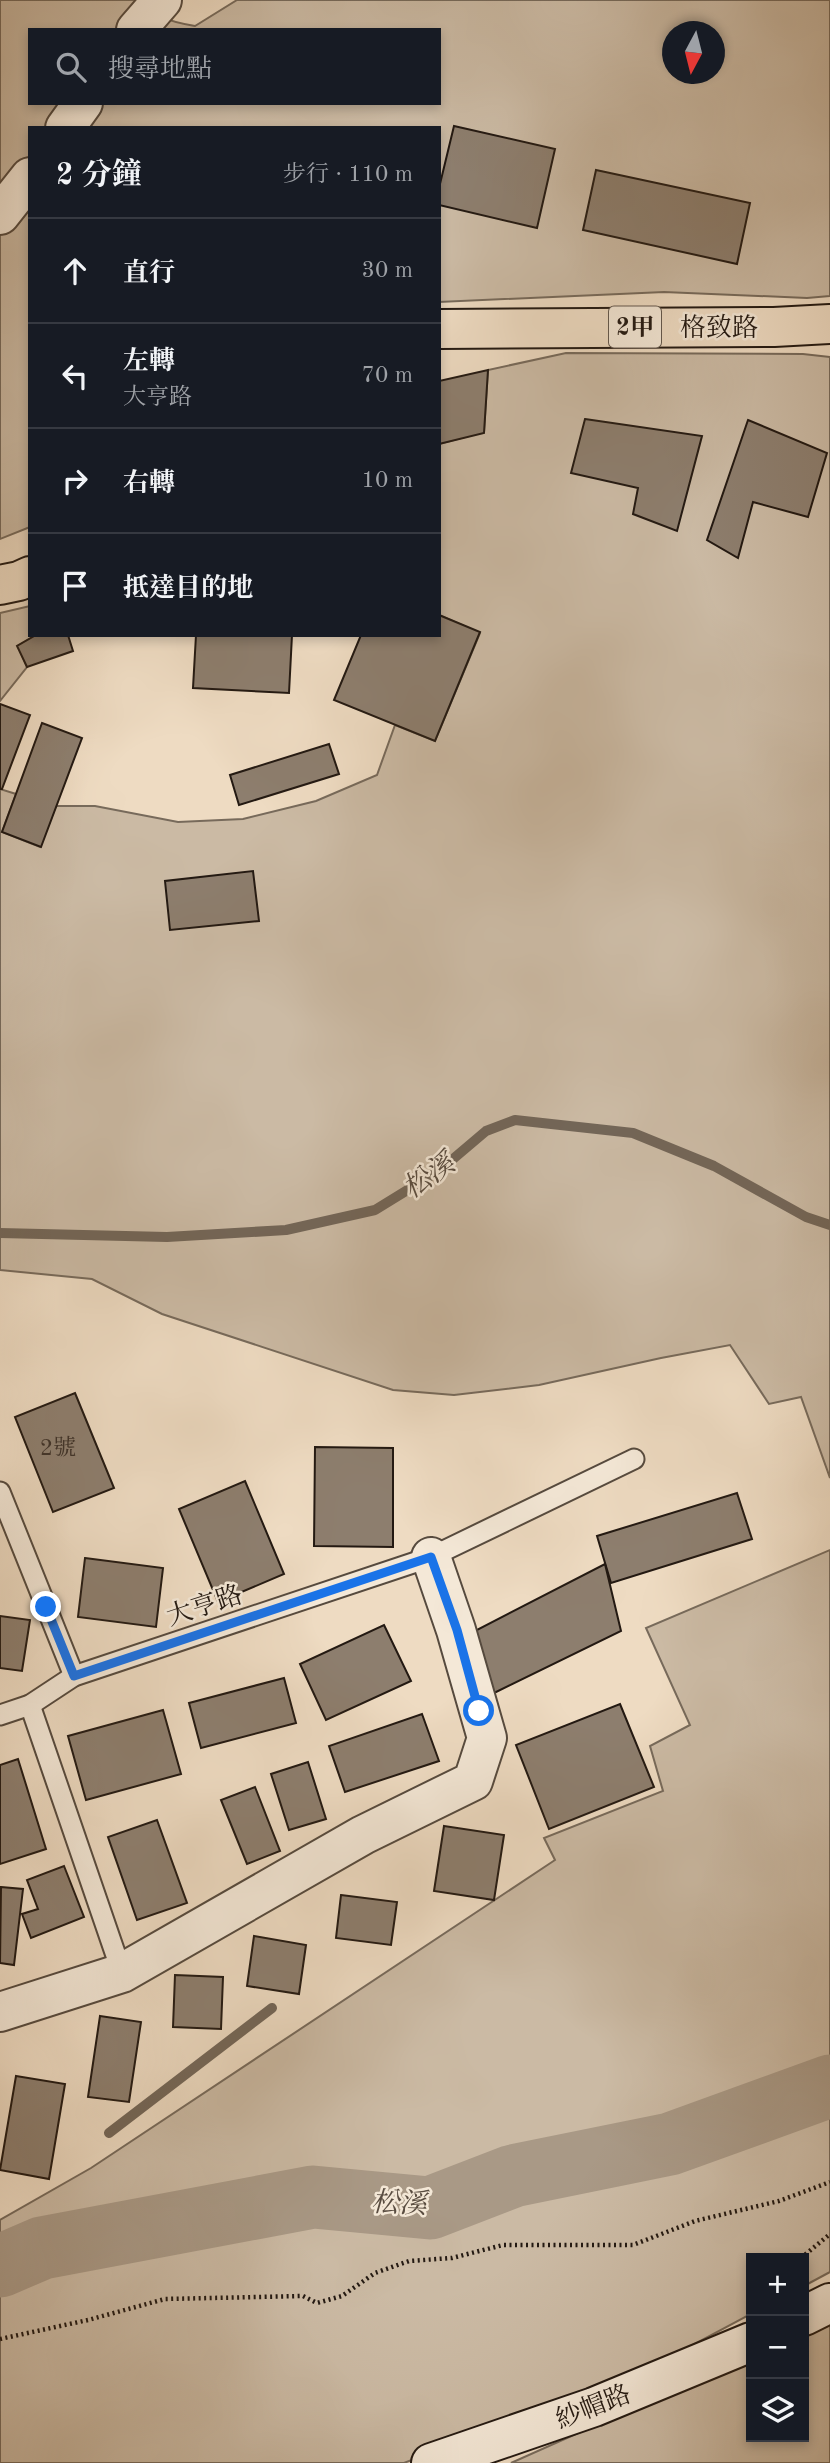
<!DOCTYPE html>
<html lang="zh-TW">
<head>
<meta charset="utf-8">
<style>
	:root { --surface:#171b24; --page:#242831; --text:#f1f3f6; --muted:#9ea1a6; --line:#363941 }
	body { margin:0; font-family:"Old Standard TT","Noto Serif TC",serif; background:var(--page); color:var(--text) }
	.controls { position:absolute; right:21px; bottom:21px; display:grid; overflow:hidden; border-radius:0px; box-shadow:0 4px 10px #0003 }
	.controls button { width:63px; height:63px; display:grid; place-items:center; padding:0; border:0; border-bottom:2px solid var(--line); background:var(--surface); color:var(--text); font:35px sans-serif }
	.compass { position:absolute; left:662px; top:21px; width:63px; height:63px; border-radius:50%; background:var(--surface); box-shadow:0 4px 10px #0003; rotate:187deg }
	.stop { position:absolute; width:21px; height:21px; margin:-16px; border:5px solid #1a73e8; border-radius:50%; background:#fff }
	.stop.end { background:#1a73e8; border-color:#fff; box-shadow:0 2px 7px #0008 }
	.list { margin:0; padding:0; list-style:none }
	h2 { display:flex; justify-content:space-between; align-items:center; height:91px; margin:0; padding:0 28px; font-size:30px }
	h2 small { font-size:23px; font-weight:400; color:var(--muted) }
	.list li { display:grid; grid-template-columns:46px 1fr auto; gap:21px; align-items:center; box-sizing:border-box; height:105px; padding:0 28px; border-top:2px solid var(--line) }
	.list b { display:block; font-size:26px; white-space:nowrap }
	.list p { margin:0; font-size:23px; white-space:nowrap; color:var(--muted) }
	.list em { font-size:23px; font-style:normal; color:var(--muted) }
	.icon { flex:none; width:38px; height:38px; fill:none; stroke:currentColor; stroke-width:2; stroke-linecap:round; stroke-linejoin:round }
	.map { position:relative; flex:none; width:830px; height:2463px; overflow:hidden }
	.search { position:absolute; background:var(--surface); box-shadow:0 4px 10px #0003; left:28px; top:28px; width:413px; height:77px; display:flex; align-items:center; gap:18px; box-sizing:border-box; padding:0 24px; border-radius:0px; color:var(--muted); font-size:26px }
	.panel { position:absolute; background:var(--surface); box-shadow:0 4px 10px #0003; left:28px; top:126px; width:413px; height:511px; border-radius:0px }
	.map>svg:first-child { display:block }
</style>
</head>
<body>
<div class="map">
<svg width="830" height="2463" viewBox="0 0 830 2463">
	<rect width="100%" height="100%" fill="#eedbc2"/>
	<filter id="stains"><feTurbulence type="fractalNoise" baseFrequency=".00286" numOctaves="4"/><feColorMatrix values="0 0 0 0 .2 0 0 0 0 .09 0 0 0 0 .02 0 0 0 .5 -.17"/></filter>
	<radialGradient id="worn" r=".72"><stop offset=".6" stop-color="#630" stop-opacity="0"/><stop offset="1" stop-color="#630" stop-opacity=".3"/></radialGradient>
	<g fill="#cbbaa4" stroke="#776a5b" stroke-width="2" fill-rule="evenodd">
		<path d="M0,0H138C150,17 176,23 195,26L237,0H830V296L807,298L664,292L439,302V128H30V527L0,539ZM30,30H439V103H30ZM672,32H714V74H672Z"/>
		<path d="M566,353L803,354L830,357V1478L801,1397L769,1404L730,1345L661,1358L539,1385L454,1395L393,1390L162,1314L92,1279L0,1270V789L16,794L2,832L40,847L56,806H95L178,822L243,819L316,801L377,775L395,725L435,741L480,633L439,615V444L484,432L488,370Z"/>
		<path d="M30,606V635H36L18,646L27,667L0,701V613Z"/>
		<path d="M830,1550V2272L804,2286V2258H751V2314L644,2371L404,2463H0V2220L91,2168L555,1860L544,1838L663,1791L650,1746L690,1725L646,1628Z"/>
		<path d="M830,2320V2463H511L751,2356V2437H804V2332Z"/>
	</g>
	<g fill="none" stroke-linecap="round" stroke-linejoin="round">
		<g stroke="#736658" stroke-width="10">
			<path d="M0,1233L167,1237L286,1230L375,1210L440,1170L486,1131L515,1120L633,1133L714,1166L806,1217L830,1225"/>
			<path d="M109,2133L272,2008"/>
		</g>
		<path stroke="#a99986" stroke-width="63" d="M0,2266L42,2248L313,2197L430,2208L513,2176L670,2144L830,2086"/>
	</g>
	<g fill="#8d7e6e" stroke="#231912" stroke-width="2">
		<path d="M454,126L555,149L537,228L439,205V188Z"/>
		<path d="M596,170L750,203L737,264L583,230Z"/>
		<path d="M488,370L484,433L439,444V381Z"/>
		<path d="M585,419L702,436L677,531L633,514L638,488L571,473Z"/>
		<path d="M748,420L827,453L808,517L753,502L738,558L707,540Z"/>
		<path d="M439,615L480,632L435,741L334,700L361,635H439Z"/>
		<path d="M36,635H68L73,651L27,667L17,646Z"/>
		<path d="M196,635H292L289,693L193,688Z"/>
		<path d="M0,704L30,715L2,789H0Z"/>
		<path d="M42,723L82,738L41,847L2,832Z"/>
		<path d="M329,744L339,774L239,805L230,775Z"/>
		<path d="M253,871L259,921L170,930L165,881Z"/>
		<path d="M75,1393L114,1488L53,1512L15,1417Z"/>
		<path d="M315,1447L393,1448V1547L314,1546Z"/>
		<path d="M245,1481L284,1574L218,1602L179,1509Z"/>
		<path d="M737,1493L752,1539L611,1583L597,1536Z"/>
		<path d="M85,1558L163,1568L156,1627L78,1617Z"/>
		<path d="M605,1564L621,1631L490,1695L471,1633Z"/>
		<path d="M0,1616L30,1620L22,1671L0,1668Z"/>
		<path d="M384,1625L411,1681L326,1720L300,1664Z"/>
		<path d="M284,1678L296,1723L201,1748L189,1703Z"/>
		<path d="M620,1704L654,1787L549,1829L516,1745Z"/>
		<path d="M163,1710L181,1774L86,1800L68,1736Z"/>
		<path d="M422,1714L439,1761L345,1792L329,1746Z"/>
		<path d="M18,1759L46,1849L0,1864V1765Z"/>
		<path d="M308,1762L326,1819L289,1830L271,1774Z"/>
		<path d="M255,1787L280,1851L247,1864L221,1800Z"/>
		<path d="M157,1820L187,1903L137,1920L108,1837Z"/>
		<path d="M444,1826L504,1835L494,1900L434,1891Z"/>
		<path d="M64,1866L84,1917L31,1938L22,1914L38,1909L27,1880Z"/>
		<path d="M1,1887L23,1889L14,1965L0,1963Z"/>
		<path d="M341,1895L397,1902L391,1945L336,1938Z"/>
		<path d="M254,1936L306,1945L299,1994L247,1986Z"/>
		<path d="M175,1975L223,1977L221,2029L173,2027Z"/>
		<path d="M100,2016L141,2022L129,2102L88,2097Z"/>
		<path d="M16,2076L65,2084L49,2179L0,2170Z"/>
	</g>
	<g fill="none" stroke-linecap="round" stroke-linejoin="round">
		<defs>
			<g id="lane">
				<path d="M0,1492L74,1676"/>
				<path d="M30,1705L122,1973"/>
				<path d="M0,1715L30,1705L74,1676L431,1557L634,1459"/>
			</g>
			<g id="street">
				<path d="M136,30L162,0"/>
				<path d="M65,128L83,103"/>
				<path d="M0,215L30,177"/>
				<path d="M0,2012L122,1973L363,1835L473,1781L487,1738L456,1630L431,1557"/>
			</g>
			<g id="secondary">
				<path d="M804,2316L830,2303"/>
				<path d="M431,2463L594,2407L751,2342"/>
			</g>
			<g id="primary">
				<path d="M439,329L774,327L830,324"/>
				<path d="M0,585L19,581L30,576"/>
			</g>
		</defs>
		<use href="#lane" stroke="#564a3e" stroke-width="23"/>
		<use href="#street" stroke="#564a3e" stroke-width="42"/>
		<use href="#secondary" stroke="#231912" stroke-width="42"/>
		<use href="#primary" stroke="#231912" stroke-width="42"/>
		<g stroke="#231912" stroke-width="4.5" stroke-dasharray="2 3.5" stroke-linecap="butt">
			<path d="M801,2258L830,2234"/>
			<path d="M0,2339L88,2320L165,2299L303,2296L317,2303L342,2296L375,2273L409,2261L452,2258L503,2245H633L695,2221L779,2201L830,2182"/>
		</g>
		<use href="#lane" stroke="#f4e8d7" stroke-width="19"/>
		<use href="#street" stroke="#f4e8d7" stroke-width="38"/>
		<use href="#secondary" stroke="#f4e8d7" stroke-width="38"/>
		<use href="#primary" stroke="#eedbc2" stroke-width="38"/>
	</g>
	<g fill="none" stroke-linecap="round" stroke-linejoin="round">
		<path stroke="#1a73e8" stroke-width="9" d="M46,1607L74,1676L431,1557L457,1630L479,1711"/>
	</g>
	<g text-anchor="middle" stroke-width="5" stroke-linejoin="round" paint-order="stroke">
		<g font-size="23" fill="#3e3229">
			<text x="58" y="1455">2號</text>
		</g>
		<rect fill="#f4e8d7" stroke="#62574d" stroke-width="2" x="609" y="306.5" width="52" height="41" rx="5"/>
		<g font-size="24" font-weight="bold" fill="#231912">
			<text x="635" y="335">2甲</text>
		</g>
		<g font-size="26" fill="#231912" stroke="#f4e8d7">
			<text x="719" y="336">格致路</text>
			<text transform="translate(204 1605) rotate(-18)" y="9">大亨路</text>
			<text transform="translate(593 2406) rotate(-21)" y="9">紗帽路</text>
		</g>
		<g font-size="28" font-style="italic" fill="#594c40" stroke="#f4e8d7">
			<text transform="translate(428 1175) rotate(-35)" y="10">松溪</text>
			<text transform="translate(399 2202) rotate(2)" y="10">松溪</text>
		</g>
	</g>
	<rect width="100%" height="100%" filter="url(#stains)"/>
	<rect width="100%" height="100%" fill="url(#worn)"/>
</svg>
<div class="controls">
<button>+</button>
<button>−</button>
<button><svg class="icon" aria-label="layers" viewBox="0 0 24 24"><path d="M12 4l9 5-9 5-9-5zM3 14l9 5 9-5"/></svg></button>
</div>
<svg class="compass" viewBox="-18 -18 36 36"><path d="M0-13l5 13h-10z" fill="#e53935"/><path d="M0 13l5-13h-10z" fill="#9ea1a6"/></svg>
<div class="stop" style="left:479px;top:1711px"></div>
<div class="stop end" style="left:46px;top:1607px"></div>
<div class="search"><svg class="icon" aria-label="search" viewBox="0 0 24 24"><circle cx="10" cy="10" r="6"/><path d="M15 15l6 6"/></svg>搜尋地點</div>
<section class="panel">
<h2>2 分鐘<small>步行 · 110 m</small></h2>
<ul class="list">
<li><svg class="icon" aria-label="ahead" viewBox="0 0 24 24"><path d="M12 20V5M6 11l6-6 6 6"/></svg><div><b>直行</b></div><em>30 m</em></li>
<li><svg class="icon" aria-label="left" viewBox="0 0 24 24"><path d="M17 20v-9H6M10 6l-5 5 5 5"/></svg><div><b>左轉</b><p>大亨路</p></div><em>70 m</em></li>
<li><svg class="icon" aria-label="right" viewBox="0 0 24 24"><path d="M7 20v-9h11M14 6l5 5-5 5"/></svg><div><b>右轉</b></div><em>10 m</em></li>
<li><svg class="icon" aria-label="arrive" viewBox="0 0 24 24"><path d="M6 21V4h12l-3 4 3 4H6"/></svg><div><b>抵達目的地</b></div></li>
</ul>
</section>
</div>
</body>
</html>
